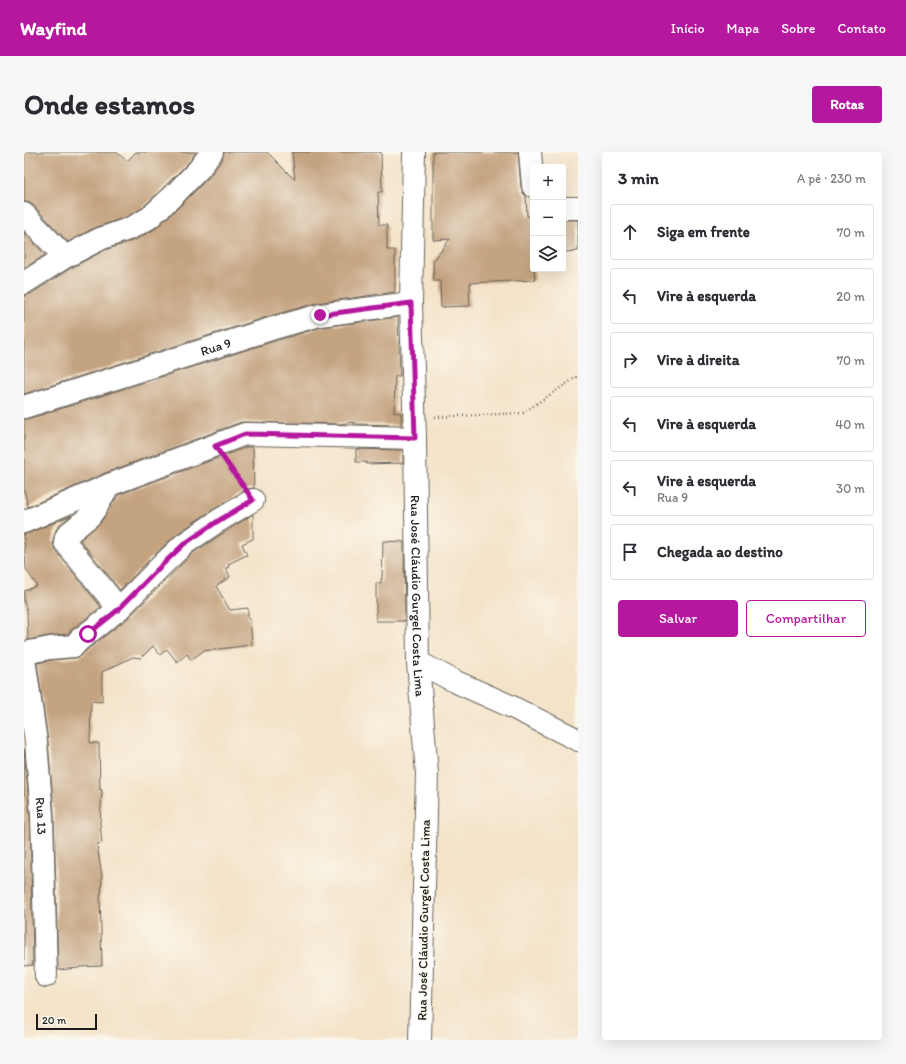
<!DOCTYPE html>
<html lang="pt">
<head>
<meta charset="utf-8">
<style>
	:root { --surface:#fff; --page:#f7f7f7; --text:#2b2b33; --muted:#7c7c81; --line:#e1e1e2; --accent:#b5179e }
	body { margin:0; font-family:Itim,sans-serif; background:var(--page); color:var(--text) }
	.controls { position:absolute; right:12px; top:12px; display:grid; overflow:hidden; border-radius:4px; box-shadow:0 4px 16px #0002 }
	.controls button { width:36px; height:36px; display:grid; place-items:center; padding:0; border:0; border-bottom:1px solid var(--line); background:var(--surface); color:var(--text); font:20px sans-serif }
	.scale { position:absolute; left:12px; bottom:10px; width:61px; box-sizing:border-box; padding-left:4px; border:2px solid #1c1c1c; border-top:0; font-size:11px; line-height:14px; white-space:nowrap; color:#1c1c1c; -webkit-text-stroke:3px #fbf7ec; paint-order:stroke }
	.stop { position:absolute; width:12px; height:12px; margin:-9px; border:3px solid #b5179e; border-radius:50%; background:#fff }
	.stop.end { background:#b5179e; border-color:#fff; box-shadow:0 1px 4px #0008 }
	.list { margin:0; padding:0; list-style:none }
	h2 { display:flex; justify-content:space-between; align-items:center; height:52px; margin:0; padding:0 16px; font-size:17px }
	h2 small { font-size:13px; font-weight:400; color:var(--muted) }
	.list li { display:grid; grid-template-columns:26px 1fr auto; gap:12px; align-items:center; box-sizing:border-box; height:56px; margin:0 8px 8px; padding:0 8px; border:1px solid var(--line); border-radius:4px }
	.list b { display:block; font-size:15px; white-space:nowrap }
	.list p { margin:0; font-size:13px; white-space:nowrap; color:var(--muted) }
	.list em { font-size:13px; font-style:normal; color:var(--muted) }
	.actions { display:flex; gap:8px; padding:12px 16px }
	.actions a { flex:1; padding:9px 0; border:1px solid var(--accent); border-radius:4px; text-align:center; font-size:14px; color:var(--accent) }
	.actions .main { background:var(--accent); color:#fff }
	.icon { flex:none; width:22px; height:22px; fill:none; stroke:currentColor; stroke-width:2; stroke-linecap:round; stroke-linejoin:round }
	.map { position:relative; flex:none; width:554px; height:888px; overflow:hidden; border-radius:4px }
	header { display:flex; align-items:center; gap:24px; box-sizing:border-box; height:56px; padding:0 20px; background:var(--accent); color:#fff }
	header strong { font-size:19px }
	nav { display:flex; gap:22px; margin-inline-start:auto; font-size:14px }
	.intro { display:flex; align-items:center; justify-content:space-between; box-sizing:border-box; height:96px; padding:0 24px }
	h1 { margin:0; font-size:28px }
	.button { padding:10px 18px; border-radius:4px; background:var(--accent); color:#fff; font-size:14px; font-weight:700 }
	main { display:flex; gap:24px; padding:0 24px }
	aside { flex:1; background:var(--surface); border-radius:4px; box-shadow:0 4px 16px #0002 }
	.map>svg:first-child { display:block }
</style>
</head>
<body>
<header>
<strong>Wayfind</strong>
<nav><a>Início</a><a>Mapa</a><a>Sobre</a><a>Contato</a></nav>
</header>
<div class="intro"><h1>Onde estamos</h1><a class="button">Rotas</a></div>
<main>
<div class="map">
<svg width="554" height="888" viewBox="0 0 554 888">
	<rect width="100%" height="100%" fill="#fbf7ec"/>
	<filter id="ink" filterUnits="userSpaceOnUse"><feTurbulence type="fractalNoise" baseFrequency=".025" numOctaves="2"/><feDisplacementMap in="SourceGraphic" scale="8" xChannelSelector="R" yChannelSelector="G"/><feConvolveMatrix kernelMatrix="1 2 1 2 8 2 1 2 1" color-interpolation-filters="sRGB"/></filter>
	<filter id="wash" filterUnits="userSpaceOnUse"><feTurbulence type="fractalNoise" baseFrequency=".012" numOctaves="4" result="noise"/><feDisplacementMap in="SourceGraphic" scale="16" xChannelSelector="R" yChannelSelector="G"/><feGaussianBlur stdDeviation="0.9" result="paint"/><feColorMatrix in="noise" values="0 0 0 0 0 0 0 0 0 0 0 0 0 0 0 0 0 1.4 0 .05"/><feComposite in="paint" operator="in"/></filter>
	<g filter="url(#wash)">
		<rect width="100%" height="100%" fill="#f4e3c9"/>
		<g id="blocks">
			<g fill="#c4a380">
				<path d="M0,0H92L103,9L112,0H172L166,9L141,34L118,56L102,65L70,76L44,90L9,53L4,50H0Z"/>
				<path d="M200,0H243L271,28L268,0H357L358,40H354L355,73H363V98H371V140L293,151L246,164L0,242V143L7,142L47,116L81,98L111,88L131,77L158,52L184,26L198,8Z"/>
				<path d="M409,0H494L497,35L499,41L502,44L503,64H509V117H510L511,128L446,131V140H445L446,154L417,155L416,129H410L409,110L426,87L409,88Z"/>
				<path d="M539,68H554V99L539,100Z"/>
				<path d="M0,80L21,103L0,116Z"/>
				<path d="M374,165L376,224H371L370,260L377,261V273L330,272V270L315,272L221,270H217L81,321L4,355L0,338V267H4L254,188L299,175Z"/>
				<path d="M223,295H229L230,336L223,337L188,358L153,382L127,406L96,438L56,388L76,371L94,343Z"/>
				<path d="M332,297L379,298V311L342,312V310H332Z"/>
				<path d="M229,362V387L218,392L223,403L204,412L205,415L202,416L206,425L192,434L206,458L224,456V467H226L228,493L179,499L167,508L163,502L153,510L143,497L136,503L129,494L117,506L109,505L78,520V550L67,549L66,591H75L76,638H78L76,672L78,691L73,692L78,725L77,743H76L78,814L55,815V816L34,818L30,662L24,589L13,511L28,508L51,506L56,505L64,497L104,466L168,402L201,380Z"/>
				<path d="M48,363L36,372L32,378L29,388V393L31,398L77,455L47,478L44,482L24,484L4,488L3,458L0,450V439L13,434L2,417L0,382L5,381Z"/>
				<path d="M359,389L380,390L381,469H352V431H357V427H358Z"/>
				<path d="M0,597L6,664L9,813L0,814Z"/>
			</g>
		</g>
	</g>
	<g filter="url(#ink)">
		<use href="#blocks" fill-opacity="0" stroke="#686259" stroke-width="1"/>
		<g fill="none" stroke-linecap="round" stroke-linejoin="round">
			<defs>
				<g id="minor">
					<path id="s1" d="M390,0L387,151L391,286L394,510L403,622L396,888"/>
					<path d="M506,0L509,34"/>
					<path d="M539,56H554"/>
					<path d="M0,62L41,105"/>
					<path d="M0,131L41,105L76,87L107,76L125,66L150,43L175,17L188,0"/>
					<path id="s2" d="M0,255L250,176L296,163L387,151"/>
					<path d="M85,333L73,354L66,364L44,382L42,385L41,390L95,457"/>
					<path d="M0,370L85,333L221,282L391,286"/>
					<path d="M0,501L26,496L50,494L55,488L95,457L136,415L160,392L194,369L229,348"/>
					<path id="s3" d="M0,506L12,590L18,663L22,824"/>
					<path d="M394,510L430,529L484,553L554,588"/>
				</g>
			</defs>
			<use href="#minor" stroke="#686259" stroke-width="24"/>
			<g stroke="#686259" stroke-width="2.5" stroke-dasharray="1 3" stroke-linecap="butt">
				<path d="M411,265L499,261L554,224"/>
				<path d="M203,311L217,331"/>
			</g>
			<use href="#minor" stroke="#fff" stroke-width="22"/>
		</g>
	</g>
	<g fill="none" stroke-linecap="round" stroke-linejoin="round" filter="url(#ink)">
		<path stroke="#b5179e" stroke-width="5" d="M64,482L95,457L136,415L160,392L194,369L229,348L191,294L221,282L391,286L387,151L296,163"/>
	</g>
	<g text-anchor="middle" stroke-width="3" stroke-linejoin="round" paint-order="stroke">
		<g font-size="13" fill="#1c1c1c" stroke="#fbf7ec">
			<text dy="5" stroke="none"><textPath href="#s2" startOffset="201">Rua 9</textPath></text>
			<text dy="5" stroke="none"><textPath href="#s1" startOffset="444">Rua José Cláudio Gurgel Costa Lima</textPath></text>
			<text dy="5" stroke="none"><textPath href="#s3" startOffset="159">Rua 13</textPath></text>
			<text transform="translate(399 768) rotate(-89)" y="5">Rua José Cláudio Gurgel Costa Lima</text>
		</g>
	</g>
</svg>
<div class="controls">
<button>+</button>
<button>−</button>
<button><svg class="icon" aria-label="layers" viewBox="0 0 24 24"><path d="M12 4l9 5-9 5-9-5zM3 14l9 5 9-5"/></svg></button>
</div>
<div class="scale">20 m</div>
<div class="stop" style="left:64px;top:482px"></div>
<div class="stop end" style="left:296px;top:163px"></div>
</div>
<aside>
<h2>3 min<small>A pé · 230 m</small></h2>
<ul class="list">
<li><svg class="icon" aria-label="ahead" viewBox="0 0 24 24"><path d="M12 20V5M6 11l6-6 6 6"/></svg><div><b>Siga em frente</b></div><em>70 m</em></li>
<li><svg class="icon" aria-label="left" viewBox="0 0 24 24"><path d="M17 20v-9H6M10 6l-5 5 5 5"/></svg><div><b>Vire à esquerda</b></div><em>20 m</em></li>
<li><svg class="icon" aria-label="right" viewBox="0 0 24 24"><path d="M7 20v-9h11M14 6l5 5-5 5"/></svg><div><b>Vire à direita</b></div><em>70 m</em></li>
<li><svg class="icon" aria-label="left" viewBox="0 0 24 24"><path d="M17 20v-9H6M10 6l-5 5 5 5"/></svg><div><b>Vire à esquerda</b></div><em>40 m</em></li>
<li><svg class="icon" aria-label="left" viewBox="0 0 24 24"><path d="M17 20v-9H6M10 6l-5 5 5 5"/></svg><div><b>Vire à esquerda</b><p>Rua 9</p></div><em>30 m</em></li>
<li><svg class="icon" aria-label="arrive" viewBox="0 0 24 24"><path d="M6 21V4h12l-3 4 3 4H6"/></svg><div><b>Chegada ao destino</b></div></li>
</ul>
<div class="actions"><a class="main">Salvar</a><a>Compartilhar</a></div>
</aside>
</main>
</body>
</html>
